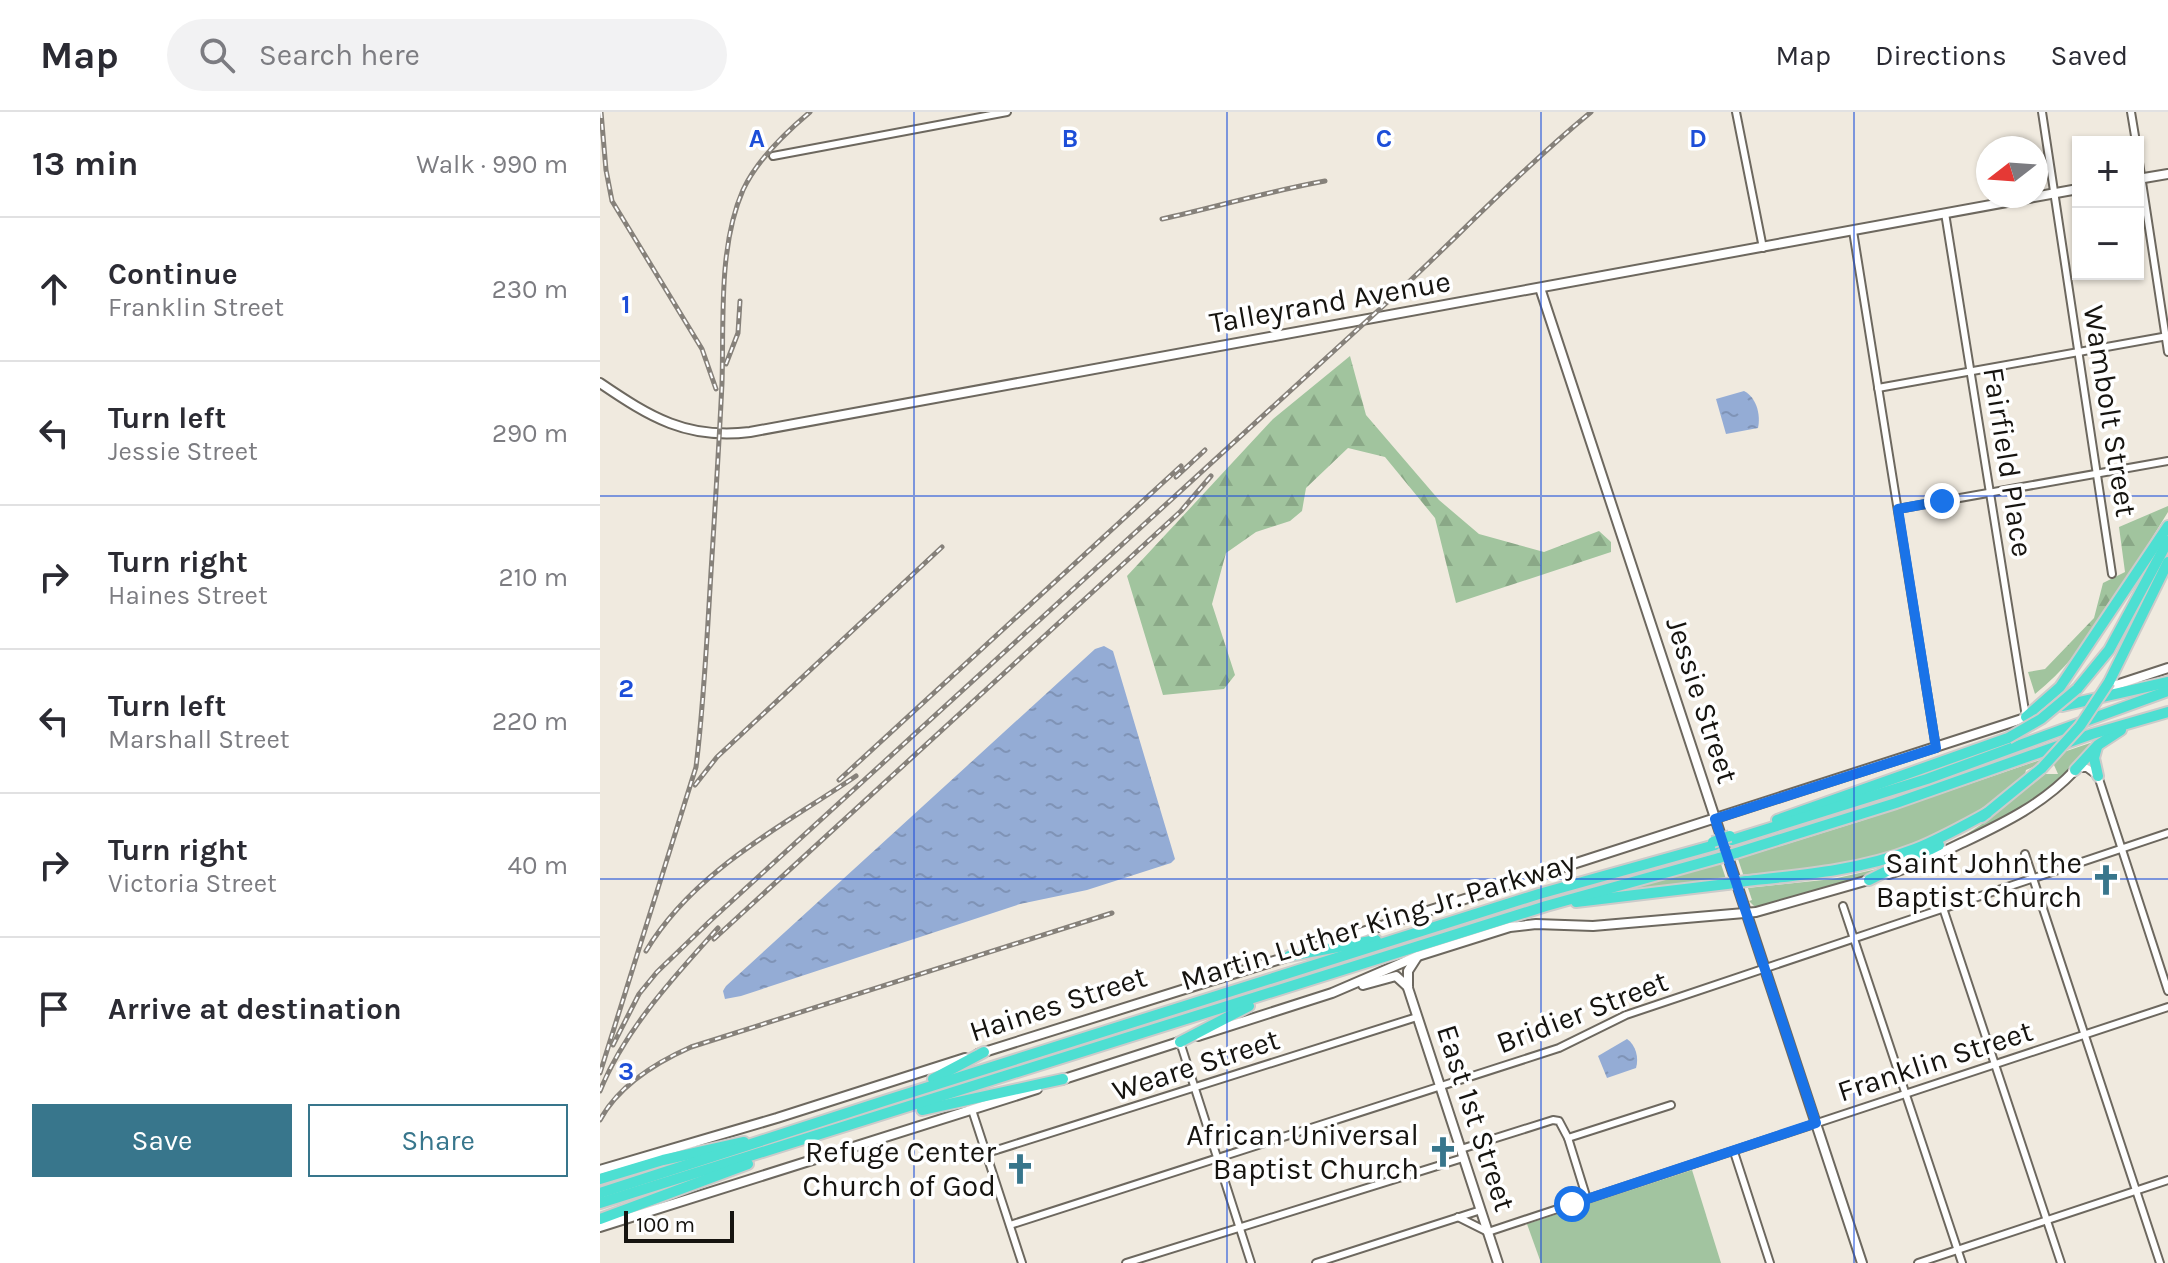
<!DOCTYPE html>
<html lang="en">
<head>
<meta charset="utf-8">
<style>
	:root { --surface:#fff; --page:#f2f2f3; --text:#2b2b33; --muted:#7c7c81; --line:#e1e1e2; --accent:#38768c }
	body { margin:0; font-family:Karla,sans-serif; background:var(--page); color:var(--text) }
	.controls { position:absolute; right:24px; top:24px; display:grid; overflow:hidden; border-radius:0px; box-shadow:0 2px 6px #0004 }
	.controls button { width:72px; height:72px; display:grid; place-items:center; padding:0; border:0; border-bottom:2px solid var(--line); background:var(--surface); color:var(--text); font:40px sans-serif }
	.compass { position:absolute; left:1376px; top:24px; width:72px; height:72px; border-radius:50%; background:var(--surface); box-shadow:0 2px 6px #0004; rotate:253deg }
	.scale { position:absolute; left:24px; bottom:20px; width:110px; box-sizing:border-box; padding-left:8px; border:4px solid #161410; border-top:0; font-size:22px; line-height:28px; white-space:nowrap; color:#161410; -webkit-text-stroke:6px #fff; paint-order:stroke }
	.stop { position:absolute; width:24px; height:24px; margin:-18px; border:6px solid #1a73e8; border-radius:50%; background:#fff }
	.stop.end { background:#1a73e8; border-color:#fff; box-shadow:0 2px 8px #0008 }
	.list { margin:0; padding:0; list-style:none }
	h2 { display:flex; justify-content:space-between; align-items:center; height:104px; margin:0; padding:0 32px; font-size:34px }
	h2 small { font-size:26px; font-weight:400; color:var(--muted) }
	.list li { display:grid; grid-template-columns:52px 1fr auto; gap:24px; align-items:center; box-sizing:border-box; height:144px; padding:0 32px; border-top:2px solid var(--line) }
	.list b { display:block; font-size:30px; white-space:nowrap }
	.list p { margin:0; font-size:26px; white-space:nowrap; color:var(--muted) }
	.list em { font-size:26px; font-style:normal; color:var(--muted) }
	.actions { display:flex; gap:16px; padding:24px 32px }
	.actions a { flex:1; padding:18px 0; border:2px solid var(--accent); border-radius:0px; text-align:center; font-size:28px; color:var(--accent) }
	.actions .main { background:var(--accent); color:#fff }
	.icon { flex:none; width:44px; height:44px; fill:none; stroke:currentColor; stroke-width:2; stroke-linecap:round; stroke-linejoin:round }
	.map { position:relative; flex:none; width:1568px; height:1151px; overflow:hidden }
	header { display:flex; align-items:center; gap:48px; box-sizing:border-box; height:112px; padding:0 40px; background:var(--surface); border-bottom:2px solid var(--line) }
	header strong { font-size:38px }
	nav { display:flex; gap:44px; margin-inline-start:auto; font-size:28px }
	.search { width:560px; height:72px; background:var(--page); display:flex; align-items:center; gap:20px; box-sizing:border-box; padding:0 28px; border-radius:44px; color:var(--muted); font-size:30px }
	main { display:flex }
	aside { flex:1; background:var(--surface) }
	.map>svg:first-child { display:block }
</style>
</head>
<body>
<header>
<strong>Map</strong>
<div class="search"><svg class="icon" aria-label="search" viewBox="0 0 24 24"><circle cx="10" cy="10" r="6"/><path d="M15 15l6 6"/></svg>Search here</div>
<nav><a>Map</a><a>Directions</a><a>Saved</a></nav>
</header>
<main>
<aside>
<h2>13 min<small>Walk · 990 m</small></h2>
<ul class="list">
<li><svg class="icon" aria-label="ahead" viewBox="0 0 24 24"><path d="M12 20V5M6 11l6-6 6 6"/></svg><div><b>Continue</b><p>Franklin Street</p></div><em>230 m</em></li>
<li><svg class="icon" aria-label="left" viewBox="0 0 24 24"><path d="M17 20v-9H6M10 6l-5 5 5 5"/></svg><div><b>Turn left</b><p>Jessie Street</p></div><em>290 m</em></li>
<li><svg class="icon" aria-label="right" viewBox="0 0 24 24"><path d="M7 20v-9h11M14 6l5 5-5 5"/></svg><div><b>Turn right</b><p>Haines Street</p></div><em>210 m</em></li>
<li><svg class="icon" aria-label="left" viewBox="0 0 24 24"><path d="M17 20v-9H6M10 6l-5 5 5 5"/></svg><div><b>Turn left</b><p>Marshall Street</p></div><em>220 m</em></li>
<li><svg class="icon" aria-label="right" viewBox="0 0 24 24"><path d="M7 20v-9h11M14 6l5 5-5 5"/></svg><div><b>Turn right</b><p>Victoria Street</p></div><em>40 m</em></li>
<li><svg class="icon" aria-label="arrive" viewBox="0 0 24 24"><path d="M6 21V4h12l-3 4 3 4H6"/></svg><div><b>Arrive at destination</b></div></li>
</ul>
<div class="actions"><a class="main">Save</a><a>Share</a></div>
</aside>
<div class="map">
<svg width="1568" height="1151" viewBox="0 0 1568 1151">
	<defs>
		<pattern id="forest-firs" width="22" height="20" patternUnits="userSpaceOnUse" patternTransform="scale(2)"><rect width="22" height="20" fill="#a1c49e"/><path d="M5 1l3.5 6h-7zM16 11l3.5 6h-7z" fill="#8aa887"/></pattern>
		<pattern id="water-ripples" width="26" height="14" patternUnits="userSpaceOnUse" patternTransform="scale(2)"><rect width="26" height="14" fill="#94acd5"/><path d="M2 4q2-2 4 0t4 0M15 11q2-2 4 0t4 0" fill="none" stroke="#7f93b6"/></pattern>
	</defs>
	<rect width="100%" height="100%" fill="#f0eadf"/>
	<g fill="#a2c4a0">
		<path d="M1493,630C1462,679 1413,705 1361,726L1385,710L1445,662H1458L1454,653L1446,649L1426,658L1424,666C1373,706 1314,742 1249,753C1214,759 1179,761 1144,765L1138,747L1261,709Z"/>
		<path d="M1121,752L1126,767L1013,781V780Z"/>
		<path d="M1277,757L1251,770L1157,797L1149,789L1152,788L1148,776L1233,767Z"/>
		<path d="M1092,1058L1121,1151H941L927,1112Z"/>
	</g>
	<g fill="url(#forest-firs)">
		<path d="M750,244L766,303L839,388L879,422L944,440L999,419L1011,430V440L856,491L835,406L785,345L748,336L706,376L702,399L690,409L656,420L626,441L612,492L635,563L624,577L563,583L527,464L673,307Z"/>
		<path d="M1568,394V400C1530,460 1491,538 1435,582L1428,560L1445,557L1494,506L1503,471L1525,460L1519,415Z"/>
	</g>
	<g fill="url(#water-ripples)">
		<path d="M1144,279C1156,285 1161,302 1158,316L1126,322L1116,287Z"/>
		<path d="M504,534L513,539L575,747L571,751L487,778L420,792L141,884L125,887L123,879L126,874L495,537Z"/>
		<path d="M1027,927C1036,933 1039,946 1036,956L1007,966L998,944Z"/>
	</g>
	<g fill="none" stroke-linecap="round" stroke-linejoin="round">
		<defs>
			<g id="street">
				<path d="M1136,0L1163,136"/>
				<path d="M1442,0L1512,462"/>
				<path d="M1531,0L1536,30"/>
				<path d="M173,44L407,0"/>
				<path d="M1538,44L1568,240"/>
				<path d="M1345,101L1426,605"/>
				<path d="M1253,119L1336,636"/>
				<path d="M1278,276L1568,224"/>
				<path d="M1298,397L1568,349"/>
				<path d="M1479,656H1487L1498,664L1568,879"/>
				<path d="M1425,742L1560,1151"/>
				<path d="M1243,794L1362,1151"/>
				<path d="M1343,796L1461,1151"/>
				<path d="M580,930L651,1151"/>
				<path d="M372,998L422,1151"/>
				<path d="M968,1026L1071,993"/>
				<path d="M861,1037L953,1008L959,1009L968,1026L987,1087"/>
				<path d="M1134,1040L1170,1151"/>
				<path d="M387,1041L817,905"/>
				<path d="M858,1105L888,1120L906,1114L1568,895"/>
				<path d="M410,1113L959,936L1026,903L1568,721"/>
				<path d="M526,1151L863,1046"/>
				<path d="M716,1151L881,1098"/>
				<path d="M1318,1151L1568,1068"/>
			</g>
			<g id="secondary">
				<path d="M1538,67L1568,62"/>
				<path d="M940,176L1262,1151"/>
				<path d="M0,271C50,305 87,328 150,320L1478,77"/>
				<path d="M1504,577L1568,556"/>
				<path d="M1289,762C1315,754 1340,741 1364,730C1406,710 1443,692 1475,658"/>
				<path d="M710,837L1450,598"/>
				<path d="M817,845L808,859V876L898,1151"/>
				<path d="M763,873L796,864L808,875"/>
				<path d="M598,924L732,881L818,844L910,815L936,812L993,814L1156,800L1272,767"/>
				<path d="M378,942L693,843"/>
				<path d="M461,968L585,928"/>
				<path d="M0,1058L177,1006L365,946"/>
				<path d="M0,1115L437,977"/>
			</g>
			<g id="highway">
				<path d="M1509,570L1568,450"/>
				<path d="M1477,577L1509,538L1568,429"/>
				<path d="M1462,594L1568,570"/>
				<path d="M1426,605L1460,575L1568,414"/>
				<path d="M1497,635L1494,646L1498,664"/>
				<path d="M1475,658L1498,633L1521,618"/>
				<path d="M1382,705L1442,656"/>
				<path d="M1177,708L1408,626"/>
				<path d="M1132,728L1327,667L1568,579"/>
				<path d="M1136,741L1296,691L1492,622L1568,600"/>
				<path d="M1269,768L1339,733"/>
				<path d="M1146,769C1203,763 1261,758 1315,737C1340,727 1363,714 1387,701"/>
				<path d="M976,790L1127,772"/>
				<path d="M689,844L776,828"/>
				<path d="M580,930L649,894"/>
				<path d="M333,967L384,940"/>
				<path d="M322,998L463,967"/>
				<path d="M0,1067L63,1048L144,1030"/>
				<path d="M0,1081L284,989L939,782L1115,733"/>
				<path d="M0,1091L946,794L1119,746"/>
				<path d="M0,1107L148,1052"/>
			</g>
		</defs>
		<use href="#street" stroke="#6d685f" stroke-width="10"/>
		<use href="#secondary" stroke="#6d685f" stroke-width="12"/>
		<use href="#highway" stroke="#cccbca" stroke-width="14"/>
		<use href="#street" stroke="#fff" stroke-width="6"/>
		<use href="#secondary" stroke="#fff" stroke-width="8"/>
		<use href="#highway" stroke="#4ddfd2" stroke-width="10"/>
		<defs>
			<g id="rail">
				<path d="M1,0L6,58L12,89L102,237L116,277"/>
				<path d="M562,107C616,95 670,79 725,69"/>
				<path d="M126,252L138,221L140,189"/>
				<path d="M576,365L605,338"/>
				<path d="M239,668L581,354"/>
				<path d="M95,673L117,645L342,435"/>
				<path d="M114,827L581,399L611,364"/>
				<path d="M46,839C94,759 181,715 256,664"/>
				<path d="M13,933L39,882L57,860L110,809L782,195C852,131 917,61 991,0"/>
				<path d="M0,961L96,655C104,590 107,525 111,460C115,397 119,334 122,271C124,210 118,135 143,78C157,48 185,21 210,0"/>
				<path d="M0,979C25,917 74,865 118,816"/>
				<path d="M0,1008C19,973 55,951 91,935L512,801"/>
			</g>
		</defs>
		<use href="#rail" stroke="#86817a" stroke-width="5"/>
		<use href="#rail" stroke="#fff" stroke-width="2" stroke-dasharray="6" stroke-linecap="butt"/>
		<defs>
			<g id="highway-bridge">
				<path d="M1408,626L1441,607L1477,577"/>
				<path d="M1442,656L1480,614L1509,570"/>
				<path d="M1113,730L1130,724"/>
				<path d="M1119,746L1136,741"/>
				<path d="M1127,772L1146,769"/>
			</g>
		</defs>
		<use href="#highway-bridge" stroke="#cccbca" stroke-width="14" stroke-linecap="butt"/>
		<use href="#highway-bridge" stroke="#4ddfd2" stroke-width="10"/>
	</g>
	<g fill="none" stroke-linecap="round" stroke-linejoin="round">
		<path stroke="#1a73e8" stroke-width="10" d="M972,1092L1216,1011L1115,707L1336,636L1298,397L1342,389"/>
	</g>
	<path fill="none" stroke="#1d4ed8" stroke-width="2" stroke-opacity="0.55" d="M314,0V1151M627,0V1151M941,0V1151M1254,0V1151M0,384H1568M0,767H1568"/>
	<defs>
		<symbol id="church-bare" viewBox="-9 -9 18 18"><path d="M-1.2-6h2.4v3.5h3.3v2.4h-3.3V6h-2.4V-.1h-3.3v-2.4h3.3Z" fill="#38768c" stroke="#fff" stroke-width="2.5" paint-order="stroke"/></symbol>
	</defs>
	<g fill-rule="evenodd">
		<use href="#church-bare" x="1484" y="746" width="44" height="44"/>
		<use href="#church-bare" x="821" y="1018" width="44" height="44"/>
		<use href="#church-bare" x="398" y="1035" width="44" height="44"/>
	</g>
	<g text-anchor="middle" stroke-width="7" stroke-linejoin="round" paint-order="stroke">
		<g font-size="30" fill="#161410" stroke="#fff">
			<text transform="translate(730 190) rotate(-10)" y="10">Talleyrand Avenue</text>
			<text transform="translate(1510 299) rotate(81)" y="10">Wambolt Street</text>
			<text transform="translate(1408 350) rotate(81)" y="10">Fairfield Place</text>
			<text transform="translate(1102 588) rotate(72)" y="10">Jessie Street</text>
			<text transform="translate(778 809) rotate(-17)" y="10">Martin Luther King Jr. Parkway</text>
			<text transform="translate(458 892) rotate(-18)" y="10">Haines Street</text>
			<text transform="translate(982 900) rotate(-21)" y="10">Bridier Street</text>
			<text transform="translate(1335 949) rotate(-18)" y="10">Franklin Street</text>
			<text transform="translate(596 953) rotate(-18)" y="10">Weare Street</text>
			<text transform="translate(876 1006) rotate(72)" y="10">East 1st Street</text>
		</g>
		<g font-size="30" fill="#161410" stroke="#fff" text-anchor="end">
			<text x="1482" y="761">Saint John the<tspan x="1482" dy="34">Baptist Church</tspan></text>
			<text x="819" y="1033">African Universal<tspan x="819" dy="34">Baptist Church</tspan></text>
			<text x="396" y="1050">Refuge Center<tspan x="396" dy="34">Church of God</tspan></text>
		</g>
	</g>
	<g font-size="26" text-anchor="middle" font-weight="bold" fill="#1d4ed8" stroke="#fff" stroke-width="7" stroke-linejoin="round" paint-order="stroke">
		<text x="157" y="35">A</text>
		<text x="470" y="35">B</text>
		<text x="784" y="35">C</text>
		<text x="1098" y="35">D</text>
		<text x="26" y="201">1</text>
		<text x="26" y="585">2</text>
		<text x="26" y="968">3</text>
	</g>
</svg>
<div class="controls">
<button>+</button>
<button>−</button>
</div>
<svg class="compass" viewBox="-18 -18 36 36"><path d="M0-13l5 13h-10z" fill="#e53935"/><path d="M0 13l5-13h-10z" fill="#7c7c81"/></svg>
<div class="scale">100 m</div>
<div class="stop" style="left:972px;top:1092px"></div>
<div class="stop end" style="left:1342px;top:389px"></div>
</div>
</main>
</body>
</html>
